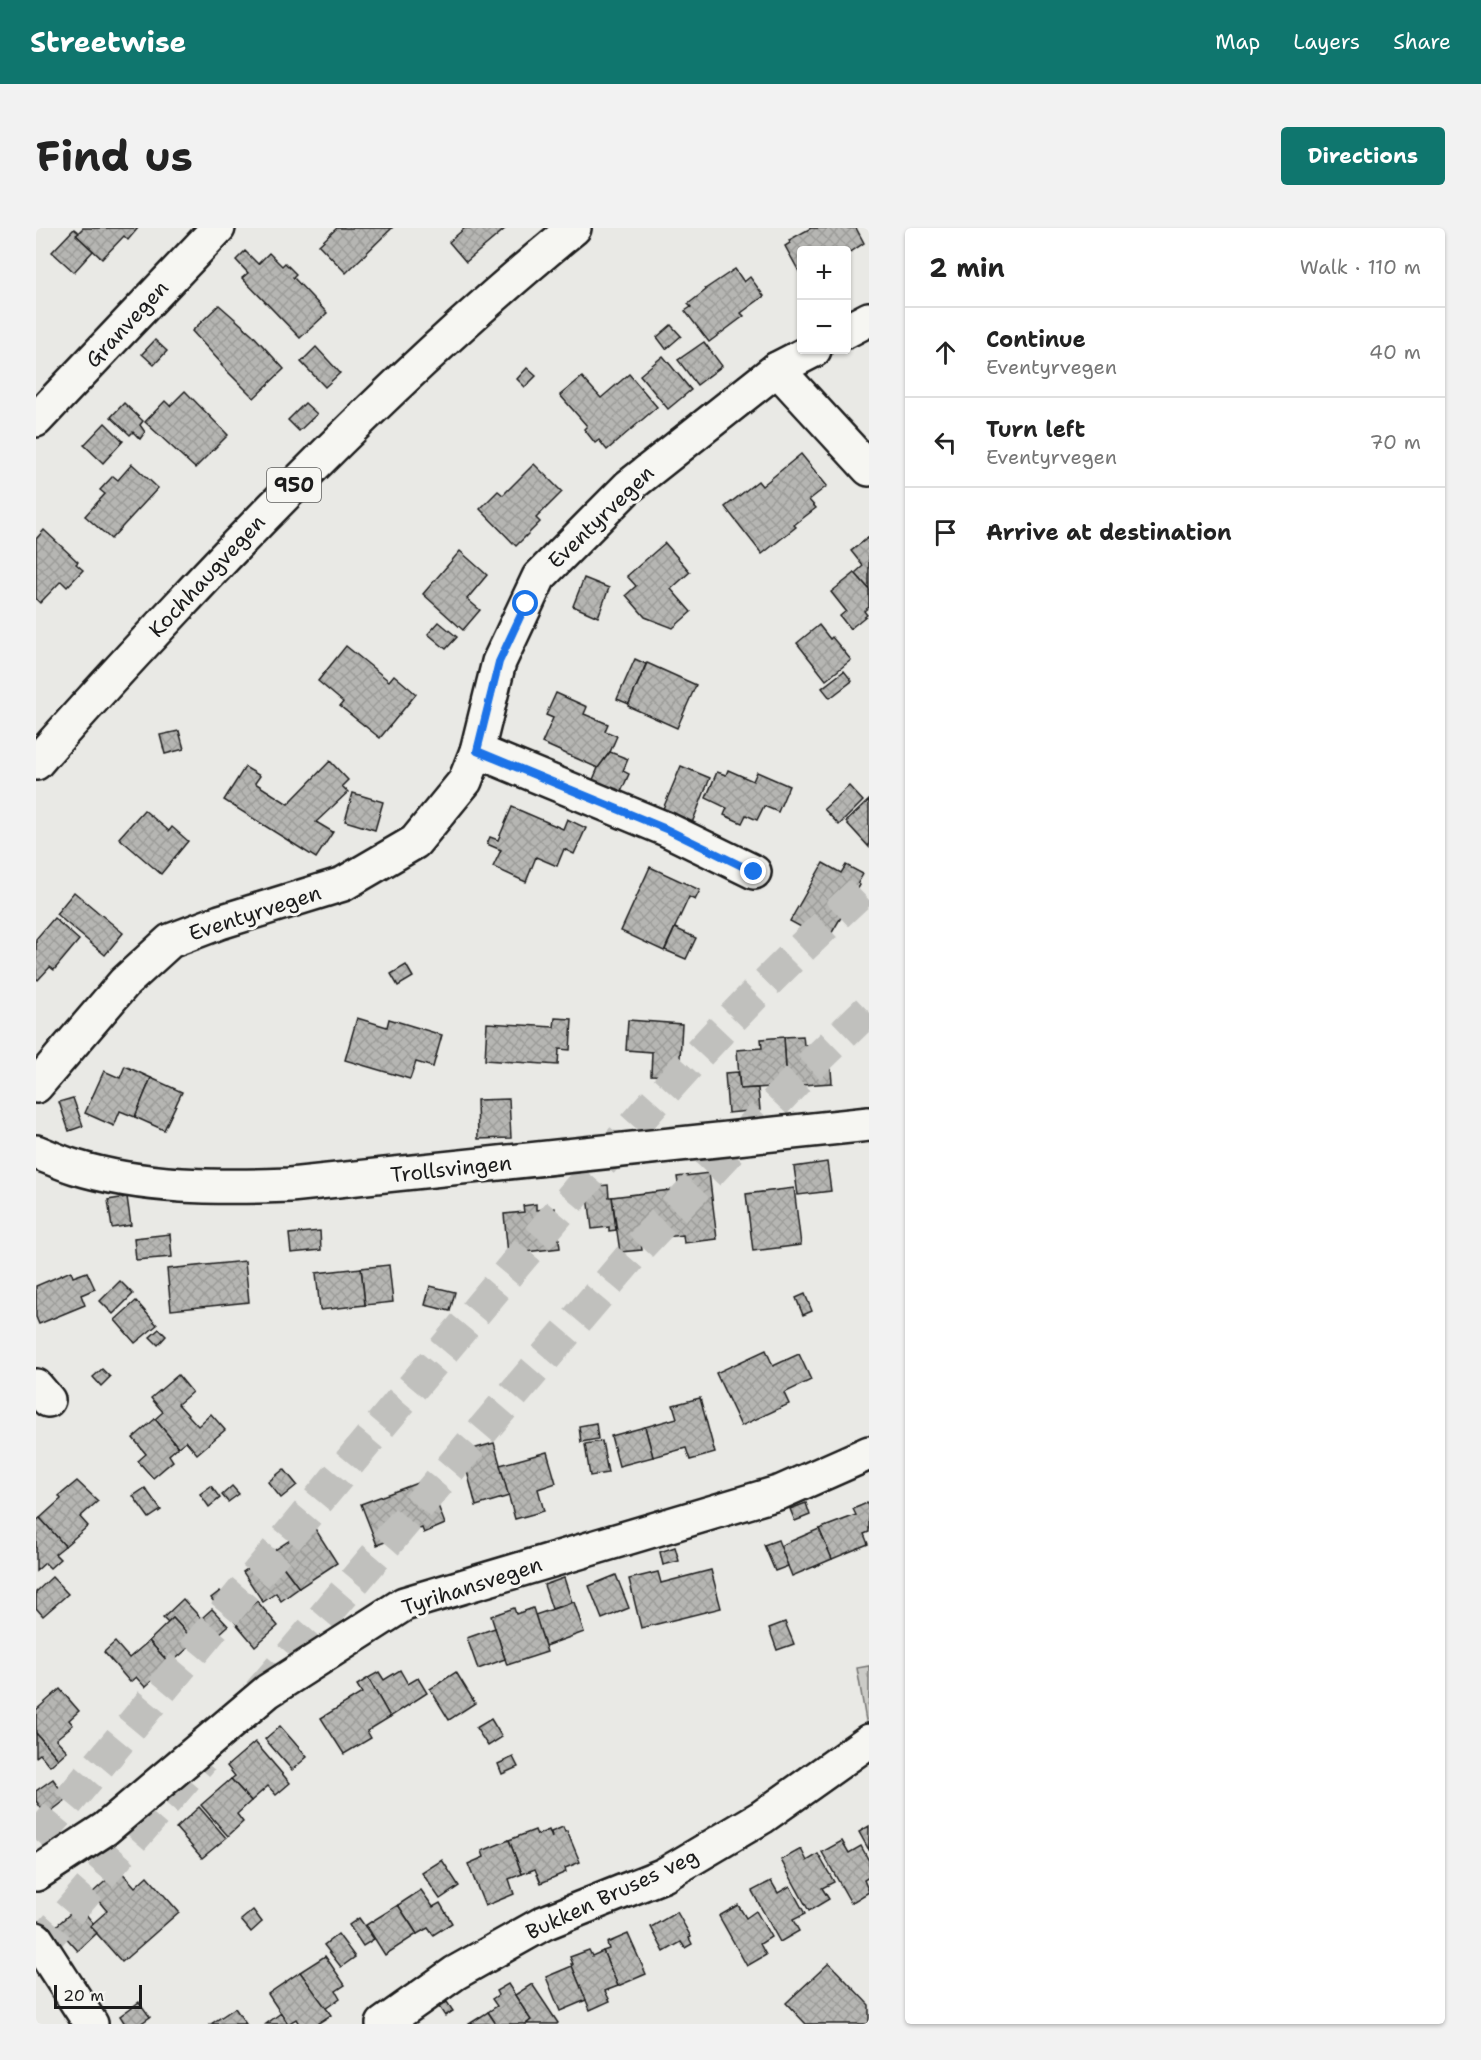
<!DOCTYPE html>
<html lang="en">
<head>
<meta charset="utf-8">
<style>
	:root { --surface:#fff; --page:#f2f2f2; --text:#222; --muted:#767676; --line:#e0e0e0; --accent:#0f766e }
	body { margin:0; font-family:"Shantell Sans",sans-serif; background:var(--page); color:var(--text) }
	.controls { position:absolute; right:18px; top:18px; display:grid; overflow:hidden; border-radius:6px; box-shadow:0 2px 4px #0004 }
	.controls button { width:54px; height:54px; display:grid; place-items:center; padding:0; border:0; border-bottom:2px solid var(--line); background:var(--surface); color:var(--text); font:30px sans-serif }
	.scale { position:absolute; left:18px; bottom:15px; width:88px; box-sizing:border-box; padding-left:6px; border:3px solid #1c1c1c; border-top:0; font-size:16px; line-height:21px; white-space:nowrap; color:#1c1c1c; -webkit-text-stroke:4px #f6f6f2; paint-order:stroke }
	.stop { position:absolute; width:18px; height:18px; margin:-14px; border:4px solid #1a73e8; border-radius:50%; background:#fff }
	.stop.end { background:#1a73e8; border-color:#fff; box-shadow:0 2px 6px #0008 }
	.list { margin:0; padding:0; list-style:none }
	h2 { display:flex; justify-content:space-between; align-items:center; height:78px; margin:0; padding:0 24px; font-size:26px }
	h2 small { font-size:20px; font-weight:400; color:var(--muted) }
	.list li { display:grid; grid-template-columns:39px 1fr auto; gap:18px; align-items:center; box-sizing:border-box; height:90px; padding:0 24px; border-top:2px solid var(--line) }
	.list b { display:block; font-size:22px; white-space:nowrap }
	.list p { margin:0; font-size:20px; white-space:nowrap; color:var(--muted) }
	.list em { font-size:20px; font-style:normal; color:var(--muted) }
	.icon { flex:none; width:33px; height:33px; fill:none; stroke:currentColor; stroke-width:2; stroke-linecap:round; stroke-linejoin:round }
	.map { position:relative; flex:none; width:833px; height:1796px; overflow:hidden; border-radius:6px }
	header { display:flex; align-items:center; gap:36px; box-sizing:border-box; height:84px; padding:0 30px; background:var(--accent); color:#fff }
	header strong { font-size:28px }
	nav { display:flex; gap:33px; margin-inline-start:auto; font-size:21px }
	.intro { display:flex; align-items:center; justify-content:space-between; box-sizing:border-box; height:144px; padding:0 36px }
	h1 { margin:0; font-size:42px }
	.button { padding:15px 27px; border-radius:6px; background:var(--accent); color:#fff; font-size:21px; font-weight:700 }
	main { display:flex; gap:36px; padding:0 36px }
	aside { flex:1; background:var(--surface); border-radius:6px; box-shadow:0 2px 4px #0004 }
	.map>svg:first-child { display:block }
</style>
</head>
<body>
<header>
<strong>Streetwise</strong>
<nav><a>Map</a><a>Layers</a><a>Share</a></nav>
</header>
<div class="intro"><h1>Find us</h1><a class="button">Directions</a></div>
<main>
<div class="map">
<svg width="833" height="1796" viewBox="0 0 833 1796">
	<defs>
		<pattern id="park-tufts" width="24" height="20" patternUnits="userSpaceOnUse" patternTransform="scale(1.5)"><rect width="24" height="20" fill="#cbcbc7"/><path d="M3 7l-1-3M5 7V3M7 7l1-3M15 17l-1-3M17 17v-4M19 17l1-3" fill="none" stroke="#aeaeaa"/></pattern>
		<pattern id="building-cross-hatch" width="8" height="8" patternUnits="userSpaceOnUse" patternTransform="scale(1.5)"><rect width="8" height="8" fill="#b6b6b3"/><path d="M0 0l8 8M0 8l8-8" fill="none" stroke="#9c9c99"/></pattern>
	</defs>
	<rect width="100%" height="100%" fill="#e9e9e5"/>
	<filter id="ink" filterUnits="userSpaceOnUse"><feTurbulence type="fractalNoise" baseFrequency=".0167" numOctaves="2"/><feDisplacementMap in="SourceGraphic" scale="12" xChannelSelector="R" yChannelSelector="G"/><feConvolveMatrix kernelMatrix="1 2 1 2 8 2 1 2 1" color-interpolation-filters="sRGB"/></filter>
	<g filter="url(#ink)">
		<path fill="url(#park-tufts)" stroke="#747472" stroke-width="1.5" d="M833,1438V1498L831,1499L821,1440Z"/>
		<g fill="url(#building-cross-hatch)" stroke="#1c1c1c" stroke-width="1.5">
			<path d="M47,0H102L92,12L88,8L66,31L40,7Z"/>
			<path d="M301,0H356L310,45L283,17Z"/>
			<path d="M429,0H470L430,34L413,14Z"/>
			<path d="M775,0H820L828,15L810,27V22H766V49L749,18L754,15L753,12Z"/>
			<path d="M38,1L43,5L40,7L57,23L38,44L16,24Z"/>
			<path d="M209,23L222,36L233,25L246,38L249,35L260,46L257,49L291,85L264,110L206,50L212,45L200,32Z"/>
			<path d="M699,41L708,54L714,49L728,68L705,85L708,88L673,114L649,83L655,79L652,76L670,62L669,61Z"/>
			<path d="M183,77L216,106L248,141L218,170L185,137L186,136L156,103Z"/>
			<path d="M635,97L645,108L630,121L621,109Z"/>
			<path d="M119,112L131,123L118,137L106,126Z"/>
			<path d="M668,114L686,138L661,157L642,132Z"/>
			<path d="M280,119L304,145L289,159L265,134Z"/>
			<path d="M627,128L655,162L632,181L604,147Z"/>
			<path d="M491,140L500,148L489,159L481,151Z"/>
			<path d="M593,146L621,179L571,222L563,212L559,215L548,201L551,198L524,167L546,149L565,170Z"/>
			<path d="M149,163L192,207L159,240L109,194L129,173L134,178Z"/>
			<path d="M88,175L107,193L104,197L109,204L104,211L97,204L94,207L75,189Z"/>
			<path d="M269,175L281,186L263,203L252,192Z"/>
			<path d="M69,195L87,213L67,235L48,217Z"/>
			<path d="M765,226L791,258L773,272L780,280L758,297L760,299L726,326L689,279L722,253L726,258Z"/>
			<path d="M96,236L122,260L75,311L49,288L69,266L64,262L77,248L82,252Z"/>
			<path d="M498,236L526,264L500,290L504,294L480,318L444,281L462,263L467,267Z"/>
			<path d="M8,302L42,334L40,336L47,342L31,359L25,353L4,375L0,371V311Z"/>
			<path d="M833,309V361L819,345L827,338L815,323Z"/>
			<path d="M629,315L654,344L635,361L655,384L637,400L609,389L590,367L600,358L591,348Z"/>
			<path d="M424,323L451,347L431,371L444,382L427,402L387,366Z"/>
			<path d="M819,345L833,361V379L828,383L831,387L814,401L804,388L810,383L795,364Z"/>
			<path d="M548,350L573,360L562,389L537,378Z"/>
			<path d="M403,394L421,409L410,421L392,406Z"/>
			<path d="M783,397L794,411L796,409L815,432L790,452L761,415Z"/>
			<path d="M310,418L353,453L358,447L380,466L344,510L304,478L307,474L282,453Z"/>
			<path d="M599,431L610,436L593,476L581,471Z"/>
			<path d="M611,435L660,457L641,500L592,478Z"/>
			<path d="M808,443L816,453L794,470L786,460Z"/>
			<path d="M520,465L551,479L548,486L572,496L569,503L581,508L574,524L562,540L506,515L517,490L510,487Z"/>
			<path d="M143,503L148,521L129,526L124,507Z"/>
			<path d="M574,524L592,531L587,543L593,546L584,566L556,554L562,540Z"/>
			<path d="M294,533L312,552L306,558L312,564L280,594L297,604L280,630L188,572L209,539L224,548L219,555L252,576Z"/>
			<path d="M645,538L674,550L656,595L626,583Z"/>
			<path d="M692,542L717,553L721,544L753,558L742,584L728,578L721,592L710,587L706,595L688,587L691,580L670,570L681,544L690,547Z"/>
			<path d="M813,558L827,573L803,597L788,581Z"/>
			<path d="M317,565L347,574L339,602L309,593Z"/>
			<path d="M833,572V619L810,594Z"/>
			<path d="M476,579L527,601L531,591L550,600L538,626L528,621L521,638L500,629L490,654L457,639L465,622L451,616L454,609L462,612Z"/>
			<path d="M108,582L133,603L136,599L152,613L125,646L83,610Z"/>
			<path d="M787,635L805,645L810,637L827,646L822,655L824,657L791,713L754,693Z"/>
			<path d="M614,639L664,662L659,672L653,669L628,723L585,703Z"/>
			<path d="M38,664L87,705L69,727L20,686Z"/>
			<path d="M18,690L43,712L18,742L14,739L2,752L0,750V711Z"/>
			<path d="M639,700L660,710L650,731L629,722Z"/>
			<path d="M370,737L377,749L362,758L355,746Z"/>
			<path d="M321,790L351,799L353,791L406,807L397,839L380,834L374,851L309,832Z"/>
			<path d="M519,790L536,791L534,822L523,821L522,837L449,832L451,795L518,799Z"/>
			<path d="M592,792L646,796L643,848L615,847L616,824L590,822Z"/>
			<path d="M767,808L768,817L793,815L796,855L751,858L748,809Z"/>
			<path d="M748,809L751,858L704,861L701,822L726,820L725,811Z"/>
			<path d="M89,838L115,850L99,889L84,883L78,898L49,885L68,843L84,850Z"/>
			<path d="M702,844L704,861L722,860L724,882L692,885L689,845Z"/>
			<path d="M115,850L146,864L128,902L99,889Z"/>
			<path d="M37,870L47,898L33,903L23,874Z"/>
			<path d="M473,871L475,910L442,911L441,872Z"/>
			<path d="M791,934L795,963L762,967L758,939Z"/>
			<path d="M673,945L681,1011L648,1015L647,1007L630,1009V1006L604,1009L606,1022L584,1024L576,969L643,961L641,949Z"/>
			<path d="M572,957L573,969H576L580,1002L573,1003V999L556,1001L551,959Z"/>
			<path d="M758,960L765,1017L717,1023L710,966Z"/>
			<path d="M91,969L95,997L76,1000L72,972Z"/>
			<path d="M500,976V982L519,980L524,1020L472,1026L468,986L488,984L487,978Z"/>
			<path d="M284,1003L285,1022L255,1025L253,1006Z"/>
			<path d="M134,1006L136,1029L100,1032L98,1010Z"/>
			<path d="M209,1033L213,1074L135,1082L131,1041Z"/>
			<path d="M353,1037L357,1074L329,1077L325,1040Z"/>
			<path d="M325,1040L329,1077L284,1082L280,1045Z"/>
			<path d="M35,1043L37,1049L51,1044L59,1061L45,1067L49,1077L3,1096L0,1089V1058Z"/>
			<path d="M84,1053L97,1066L77,1086L64,1073Z"/>
			<path d="M394,1058L419,1064L414,1083L389,1077Z"/>
			<path d="M769,1066L776,1083L767,1087L760,1070Z"/>
			<path d="M100,1073L121,1097L99,1115L79,1092Z"/>
			<path d="M123,1101L130,1108L122,1117L114,1109Z"/>
			<path d="M730,1122L737,1138L763,1126L775,1152L748,1165L753,1176L705,1198L680,1145Z"/>
			<path d="M66,1141L74,1149L65,1158L57,1149Z"/>
			<path d="M142,1147L156,1164L142,1176L162,1198L175,1186L189,1202L161,1226L150,1213L142,1219L119,1191L127,1184L115,1170Z"/>
			<path d="M664,1170L679,1225L654,1232L650,1220L617,1229L609,1199L641,1190L637,1177Z"/>
			<path d="M119,1191L142,1219L133,1227L137,1233L117,1250L102,1233L110,1226L97,1210Z"/>
			<path d="M560,1195L562,1211L545,1214L543,1198Z"/>
			<path d="M609,1199L617,1229L583,1238L575,1208Z"/>
			<path d="M566,1213L572,1245L554,1248L549,1216Z"/>
			<path d="M458,1215L473,1268L440,1278L426,1224Z"/>
			<path d="M511,1224L520,1255L502,1261L508,1283L479,1291L464,1237Z"/>
			<path d="M248,1241L261,1257L245,1270L232,1254Z"/>
			<path d="M392,1251L409,1296L388,1305L386,1300L341,1317L325,1276Z"/>
			<path d="M41,1253L62,1273L44,1289L52,1298L29,1318L4,1290L25,1271L23,1268Z"/>
			<path d="M175,1258L184,1270L173,1279L164,1266Z"/>
			<path d="M196,1258L203,1266L192,1274L186,1267Z"/>
			<path d="M109,1260L125,1282L113,1290L97,1268Z"/>
			<path d="M770,1275L774,1287L759,1293L754,1281Z"/>
			<path d="M831,1275L833,1281V1304L828,1306L832,1316L796,1331L783,1301L820,1287L817,1281Z"/>
			<path d="M271,1288L301,1335L263,1360L236,1324L257,1310L251,1301Z"/>
			<path d="M4,1290L29,1318L19,1326L24,1331L14,1340L9,1335L0,1343V1293Z"/>
			<path d="M783,1301L796,1331L756,1348L744,1318Z"/>
			<path d="M742,1312L752,1338L739,1343L728,1317Z"/>
			<path d="M639,1319L643,1333L627,1337L624,1324Z"/>
			<path d="M236,1324L263,1360L245,1373L240,1365L227,1374L207,1344Z"/>
			<path d="M675,1342L685,1380L605,1400L593,1351L622,1344L625,1355Z"/>
			<path d="M580,1347L593,1380L566,1391L553,1358Z"/>
			<path d="M16,1349L32,1366L7,1388L0,1380V1364Z"/>
			<path d="M528,1350L536,1374L516,1381L508,1357Z"/>
			<path d="M184,1363L190,1370L181,1378L175,1370Z"/>
			<path d="M147,1371L173,1399L157,1412L137,1390L132,1395L127,1390Z"/>
			<path d="M221,1373L242,1398L219,1418L198,1393Z"/>
			<path d="M538,1374L548,1404L509,1418L499,1387Z"/>
			<path d="M478,1380L480,1386L497,1380L511,1424L471,1437L455,1388Z"/>
			<path d="M176,1381L192,1398L182,1407L167,1389Z"/>
			<path d="M137,1390L159,1414L134,1436L113,1413Z"/>
			<path d="M749,1394L758,1416L741,1422L733,1400Z"/>
			<path d="M459,1400L469,1431L442,1441L431,1410Z"/>
			<path d="M113,1413L134,1436L109,1459L100,1449L94,1454L68,1424L79,1414L93,1430Z"/>
			<path d="M364,1442L372,1456L382,1450L391,1465L354,1489L332,1450L343,1444L348,1452Z"/>
			<path d="M420,1444L439,1475L413,1492L394,1461Z"/>
			<path d="M332,1450L354,1489L331,1503L335,1510L308,1526L285,1490L326,1465L321,1457Z"/>
			<path d="M24,1461L43,1483L33,1492L37,1497L20,1511L31,1523L22,1531L0,1505V1482Z"/>
			<path d="M455,1491L466,1509L452,1518L440,1500Z"/>
			<path d="M244,1498L271,1529L256,1542L229,1511Z"/>
			<path d="M0,1505L22,1531L14,1538L4,1526L0,1529Z"/>
			<path d="M219,1514L254,1555L240,1567L232,1558L215,1573L195,1551L199,1548L191,1538Z"/>
			<path d="M477,1529L482,1539L466,1546L462,1536Z"/>
			<path d="M17,1551L31,1571L10,1587L0,1573V1563Z"/>
			<path d="M195,1551L215,1573L201,1586L207,1594L192,1608L165,1577Z"/>
			<path d="M163,1579L190,1610L166,1630L140,1600Z"/>
			<path d="M833,1598V1622L823,1604Z"/>
			<path d="M527,1599L529,1604L531,1603L544,1634L529,1640L530,1644L505,1655L499,1641L486,1646L473,1612L499,1602L501,1607L513,1602L516,1610L515,1604Z"/>
			<path d="M473,1612L486,1646L473,1651L478,1666L449,1678L432,1636L448,1629L446,1623Z"/>
			<path d="M806,1613L813,1625L825,1618L833,1633V1649L828,1652L833,1664L815,1675L786,1624Z"/>
			<path d="M765,1621L771,1633L782,1626L798,1654L786,1660L793,1671L773,1683L745,1632Z"/>
			<path d="M406,1632L423,1658L404,1671L386,1645Z"/>
			<path d="M83,1641L99,1659L111,1648L143,1684L86,1734L54,1698L71,1683L56,1665Z"/>
			<path d="M735,1653L742,1665L754,1658L769,1686L757,1692L763,1703L744,1714L716,1663Z"/>
			<path d="M385,1662L397,1679L404,1675L416,1695L397,1707L392,1700L381,1706L362,1677Z"/>
			<path d="M362,1677L381,1706L349,1727L330,1697Z"/>
			<path d="M702,1677L710,1690L720,1683L735,1709L724,1716L730,1727L711,1738L683,1688Z"/>
			<path d="M43,1678L57,1695L54,1698L61,1705L42,1723L20,1698Z"/>
			<path d="M217,1682L226,1694L215,1704L205,1692Z"/>
			<path d="M641,1684L655,1709L653,1710L656,1716L649,1720L645,1714L628,1724L615,1699Z"/>
			<path d="M323,1690L338,1711L327,1718L313,1697Z"/>
			<path d="M302,1706L319,1729L305,1739L288,1717Z"/>
			<path d="M592,1706L610,1746L582,1758L567,1723L573,1721L571,1715Z"/>
			<path d="M553,1722L556,1728L567,1723L582,1758L569,1763L574,1773L554,1782L535,1736H537L534,1729Z"/>
			<path d="M289,1728L309,1757L300,1763L304,1770L289,1781L264,1744Z"/>
			<path d="M793,1735L833,1777V1796H770L750,1775Z"/>
			<path d="M536,1738L550,1772L524,1783L510,1749Z"/>
			<path d="M264,1744L295,1787L281,1796H263L260,1791L252,1796L232,1766Z"/>
			<path d="M472,1756L495,1792L490,1796H460L452,1784L461,1778L456,1771L462,1767L460,1763Z"/>
			<path d="M496,1756L522,1795L521,1796H490L495,1792L479,1767Z"/>
			<path d="M103,1774L114,1789L104,1796H89L84,1788Z"/>
			<path d="M411,1774L417,1783L409,1788L403,1779Z"/>
			<path d="M199,1780L210,1796H175Z"/>
			<path d="M452,1784L460,1796H433Z"/>
			<path d="M245,1785L252,1796H230Z"/>
		</g>
		<g fill="none" stroke-linecap="round" stroke-linejoin="round">
			<g stroke="#c0c0bd" stroke-width="33" stroke-dasharray="33 16" stroke-linecap="butt">
				<path d="M223,1465L602,1020L769,843L833,781"/>
				<path d="M0,1612C140,1446 276,1278 416,1112C509,1001 601,889 701,785C743,741 788,698 833,656"/>
				<path d="M0,1722L166,1531"/>
			</g>
			<defs>
				<g id="minor">
					<path d="M810,103L833,91"/>
					<path d="M741,141L833,241"/>
					<path d="M0,192L182,0"/>
					<path d="M441,523L630,601L718,644"/>
					<path d="M0,858L88,755L134,713L184,694L307,656L379,614L429,553L441,523L463,434L503,349L592,259L741,141L778,122"/>
					<path d="M0,924C13,929 26,935 39,939C107,960 183,960 254,957L833,896"/>
					<path d="M0,1158L12,1172"/>
					<path d="M0,1646L69,1601L232,1463L368,1376L745,1264L833,1225"/>
					<path d="M0,1711L55,1796"/>
					<path d="M347,1796L419,1745L508,1695L628,1647L726,1589L833,1513"/>
				</g>
				<path id="major" d="M0,535C54,472 112,411 169,350C285,227 406,108 538,0"/>
			</defs>
			<use href="#minor" stroke="#1c1c1c" stroke-width="38"/>
			<use href="#major" stroke="#1c1c1c" stroke-width="38"/>
			<use href="#minor" stroke="#f6f6f2" stroke-width="33"/>
			<use href="#major" stroke="#f6f6f2" stroke-width="33"/>
		</g>
	</g>
	<g fill="none" stroke-linecap="round" stroke-linejoin="round" filter="url(#ink)">
		<path stroke="#1a73e8" stroke-width="8" d="M490,376L463,434L441,523L630,601L718,644"/>
	</g>
	<g text-anchor="middle" stroke-width="6" stroke-linejoin="round" paint-order="stroke">
		<rect fill="#f6f6f2" stroke="#5d5d5c" stroke-width="1.5" x="231" y="240" width="54" height="34" rx="4.5"/>
		<g font-size="20" font-weight="bold" fill="#1c1c1c">
			<text x="258" y="264">950</text>
		</g>
		<g font-size="21" fill="#1c1c1c" stroke="#f6f6f2">
			<text transform="translate(91 96) rotate(-47)" y="7">Granvegen</text>
			<text transform="translate(565 289) rotate(-44)" y="7">Eventyrvegen</text>
			<text transform="translate(171 348) rotate(-47)" y="7">Kochhaugvegen</text>
			<text transform="translate(219 685) rotate(-18)" y="7">Eventyrvegen</text>
			<text transform="translate(415 941) rotate(-6)" y="7">Trollsvingen</text>
			<text transform="translate(436 1358) rotate(-18)" y="7">Tyrihansvegen</text>
			<text transform="translate(576 1666) rotate(-25)" y="7">Bukken Bruses veg</text>
		</g>
	</g>
</svg>
<div class="controls">
<button>+</button>
<button>−</button>
</div>
<div class="scale">20 m</div>
<div class="stop" style="left:490px;top:376px"></div>
<div class="stop end" style="left:718px;top:644px"></div>
</div>
<aside>
<h2>2 min<small>Walk · 110 m</small></h2>
<ul class="list">
<li><svg class="icon" aria-label="ahead" viewBox="0 0 24 24"><path d="M12 20V5M6 11l6-6 6 6"/></svg><div><b>Continue</b><p>Eventyrvegen</p></div><em>40 m</em></li>
<li><svg class="icon" aria-label="left" viewBox="0 0 24 24"><path d="M17 20v-9H6M10 6l-5 5 5 5"/></svg><div><b>Turn left</b><p>Eventyrvegen</p></div><em>70 m</em></li>
<li><svg class="icon" aria-label="arrive" viewBox="0 0 24 24"><path d="M6 21V4h12l-3 4 3 4H6"/></svg><div><b>Arrive at destination</b></div></li>
</ul>
</aside>
</main>
</body>
</html>
